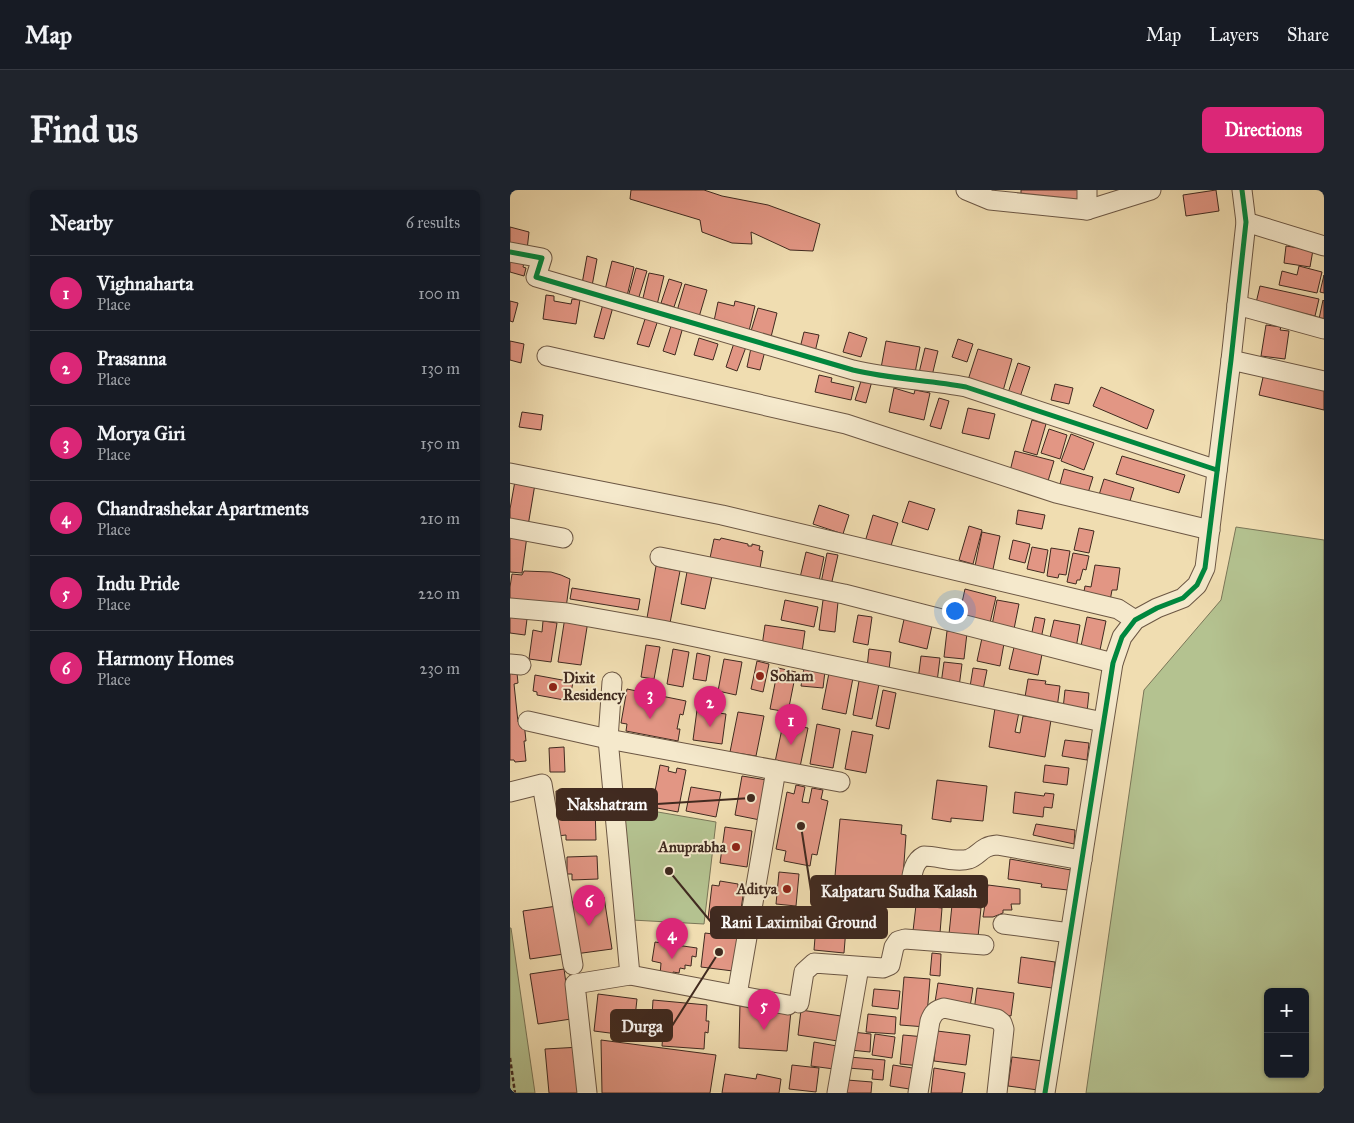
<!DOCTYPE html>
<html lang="en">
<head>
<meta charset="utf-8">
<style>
	:root { --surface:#171b24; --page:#20242c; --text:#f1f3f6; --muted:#9ea1a6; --line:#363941; --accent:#db2777 }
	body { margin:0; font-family:"IM FELL Great Primer",serif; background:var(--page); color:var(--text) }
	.controls { position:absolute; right:15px; bottom:15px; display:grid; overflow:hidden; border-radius:8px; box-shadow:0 1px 4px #0004 }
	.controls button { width:45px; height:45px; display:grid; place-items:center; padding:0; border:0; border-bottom:1px solid var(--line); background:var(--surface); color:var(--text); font:25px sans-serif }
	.you { position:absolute; left:444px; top:420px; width:18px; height:18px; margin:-12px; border:4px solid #fff; border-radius:50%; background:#1a73e8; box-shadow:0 0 0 8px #1a73e833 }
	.badge { display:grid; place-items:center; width:32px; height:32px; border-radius:50%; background:var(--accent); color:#fff; font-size:16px; font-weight:700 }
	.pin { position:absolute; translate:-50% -41px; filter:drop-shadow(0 1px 2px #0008) }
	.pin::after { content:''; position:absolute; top:26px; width:18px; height:15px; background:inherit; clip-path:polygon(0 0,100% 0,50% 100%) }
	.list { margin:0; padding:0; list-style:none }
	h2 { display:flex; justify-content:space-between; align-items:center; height:65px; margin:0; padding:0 20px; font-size:21px }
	h2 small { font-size:16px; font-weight:400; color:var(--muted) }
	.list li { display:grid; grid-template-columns:32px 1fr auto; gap:15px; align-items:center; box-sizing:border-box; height:75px; padding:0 20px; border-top:1px solid var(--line) }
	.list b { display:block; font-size:19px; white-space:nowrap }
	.list p { margin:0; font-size:16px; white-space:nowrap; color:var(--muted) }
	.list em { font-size:16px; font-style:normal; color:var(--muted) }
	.map { position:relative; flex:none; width:814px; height:903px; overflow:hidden; border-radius:8px }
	header { display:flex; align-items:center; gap:30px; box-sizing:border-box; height:70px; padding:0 25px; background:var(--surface); border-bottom:1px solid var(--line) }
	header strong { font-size:24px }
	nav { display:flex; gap:28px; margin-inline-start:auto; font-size:18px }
	.intro { display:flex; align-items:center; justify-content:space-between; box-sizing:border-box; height:120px; padding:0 30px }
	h1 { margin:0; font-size:35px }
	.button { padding:12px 22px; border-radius:8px; background:var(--accent); color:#fff; font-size:18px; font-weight:700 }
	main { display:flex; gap:30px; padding:0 30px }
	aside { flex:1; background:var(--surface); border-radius:8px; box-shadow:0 1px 4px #0004 }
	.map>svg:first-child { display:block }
</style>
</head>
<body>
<header>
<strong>Map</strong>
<nav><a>Map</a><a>Layers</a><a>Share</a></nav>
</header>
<div class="intro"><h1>Find us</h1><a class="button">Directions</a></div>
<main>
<aside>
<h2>Nearby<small>6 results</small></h2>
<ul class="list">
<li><span class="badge">1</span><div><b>Vighnaharta</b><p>Place</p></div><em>100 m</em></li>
<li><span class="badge">2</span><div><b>Prasanna</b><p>Place</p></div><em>130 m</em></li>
<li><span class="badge">3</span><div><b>Morya Giri</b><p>Place</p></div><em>150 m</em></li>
<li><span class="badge">4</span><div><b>Chandrashekar Apartments</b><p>Place</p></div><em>210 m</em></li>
<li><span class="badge">5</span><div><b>Indu Pride</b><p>Place</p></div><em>220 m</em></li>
<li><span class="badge">6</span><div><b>Harmony Homes</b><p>Place</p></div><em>230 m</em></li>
</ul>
</aside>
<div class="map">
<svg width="814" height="903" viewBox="0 0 814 903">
	<rect width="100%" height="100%" fill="#f0ddb1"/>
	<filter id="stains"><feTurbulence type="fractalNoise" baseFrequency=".004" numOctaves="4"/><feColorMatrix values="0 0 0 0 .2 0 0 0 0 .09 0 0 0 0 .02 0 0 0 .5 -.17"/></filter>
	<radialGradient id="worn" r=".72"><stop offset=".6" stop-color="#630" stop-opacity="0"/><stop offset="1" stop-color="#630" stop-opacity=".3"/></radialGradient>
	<g fill="#b4c290" stroke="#7a7658" fill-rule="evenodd">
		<path d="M726,337L814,350V903H576L634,500L711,410ZM758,802H795V884H758Z"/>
		<path d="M113,616L206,632L194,734L122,730Z"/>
		<path d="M0,738H1L25,903H0Z"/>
	</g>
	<g fill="#e29684" stroke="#402a20">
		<path d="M121,0H194L212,6L258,15L310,34L303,61L280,60L241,42L242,54L222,53L192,42L190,30L120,9Z"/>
		<path d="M511,0H570L569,11L511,5Z"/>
		<path d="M706,0L709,21L676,26L673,5Z"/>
		<path d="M0,37L19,42L17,60L0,57Z"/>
		<path d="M776,56L803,60L800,77L774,73Z"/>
		<path d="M0,65L15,69L13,77L16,78L14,86L0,82Z"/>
		<path d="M77,66L87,69L82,96L72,94Z"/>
		<path d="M102,71L124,77L117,106L95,100Z"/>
		<path d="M789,76L812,82L807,103L769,95L772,81L787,85Z"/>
		<path d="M126,78L137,81L128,110L118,107Z"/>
		<path d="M139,83L154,86L147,115L132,112Z"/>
		<path d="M814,85V103L810,102Z"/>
		<path d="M159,89L172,93L164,117L151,113Z"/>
		<path d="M175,94L197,100L189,127L167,121Z"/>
		<path d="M750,96L809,109L805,126L746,113Z"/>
		<path d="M36,105L44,106V111L61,114L62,109L70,110L66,134L33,129Z"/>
		<path d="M813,110L814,111V130L809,129Z"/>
		<path d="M0,111L8,113L3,132L0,131Z"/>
		<path d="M225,111L245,116L238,145L204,131L208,112L224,116Z"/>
		<path d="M93,114L103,117L94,149L84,147Z"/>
		<path d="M248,118L267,123L261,147L241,141Z"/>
		<path d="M136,126L148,130L139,157L127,154Z"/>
		<path d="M756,135L771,137L770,140L779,141L775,169L751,166Z"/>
		<path d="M161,136L173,137L165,165L153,161Z"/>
		<path d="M294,142L309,145L305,162L290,158Z"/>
		<path d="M339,142L357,148L351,167L333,162Z"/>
		<path d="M189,148L208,154L203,170L184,165Z"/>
		<path d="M448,149L463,154L457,172L442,167Z"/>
		<path d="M0,151L14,154L11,173L0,170Z"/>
		<path d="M376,151L410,157L404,188L371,178Z"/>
		<path d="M224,153L236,157L227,181L216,177Z"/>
		<path d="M241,158L255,161L250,180L237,177Z"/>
		<path d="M415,158L428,161L421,190L408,187Z"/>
		<path d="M468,159L502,169L493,201L458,190Z"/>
		<path d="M508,173L520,177L510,207L498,203Z"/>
		<path d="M754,183L814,197V220L749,205Z"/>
		<path d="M309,185L322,188L321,192L344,197L341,210L305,202Z"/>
		<path d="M352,188L362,191L356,213L345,210Z"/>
		<path d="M545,194L563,198L559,214L541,210Z"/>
		<path d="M591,197L644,220L637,239L583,216Z"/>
		<path d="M384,198L404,204L405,200L420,203L414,230L379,222Z"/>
		<path d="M429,208L439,211L431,239L420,236Z"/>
		<path d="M458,218L485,224L479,249L452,243Z"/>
		<path d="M12,222L33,225L31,240L9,237Z"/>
		<path d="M522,230L536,234L527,265L513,261Z"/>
		<path d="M539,239L557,245L550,269L531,263Z"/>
		<path d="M561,244L584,253L574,280L551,271Z"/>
		<path d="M505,261L544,271L538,291L500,281Z"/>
		<path d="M612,266L675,285L669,303L606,284Z"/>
		<path d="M554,279L583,287L578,303L550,294Z"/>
		<path d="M594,289L624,298L619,314L589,305Z"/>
		<path d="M5,291L25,294L18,336L0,333V319Z"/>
		<path d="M399,311L425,319L418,340L392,332Z"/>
		<path d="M309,315L339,325L333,344L303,334Z"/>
		<path d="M508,320L535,325L532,339L506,334Z"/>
		<path d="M363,325L388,333L380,359L355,352Z"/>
		<path d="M459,336L472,340L463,374L449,370Z"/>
		<path d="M569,338L584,341L579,363L564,360Z"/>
		<path d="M472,342L490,346L482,384L464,381Z"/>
		<path d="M0,344L17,346L12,383L0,382Z"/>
		<path d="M211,348L238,354V356H242V354L250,356L249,360L253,361L250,378L200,368L204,349L210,350Z"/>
		<path d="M503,350L520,354L515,373L499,369Z"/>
		<path d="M522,357L538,360L534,383L517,379Z"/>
		<path d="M541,358L560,361L556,385L549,384L548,388L537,386Z"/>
		<path d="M296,362L314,367L308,396L289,392Z"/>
		<path d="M317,363L328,365L320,400L310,398Z"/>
		<path d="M563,363L579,366L576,380L573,379L570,390H567L566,394L557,392Z"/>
		<path d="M585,375L610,378L607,400H602L600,411L573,407L575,396L581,397Z"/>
		<path d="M146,376L170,381L160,433L137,428Z"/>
		<path d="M14,381L41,382L51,385L60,389L56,418L0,414V397L2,384L12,385Z"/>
		<path d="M177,382L202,386L195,419L171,414Z"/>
		<path d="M62,398L130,409L128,420L60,409Z"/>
		<path d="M455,399L486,407L480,433L449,426Z"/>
		<path d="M275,410L308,417L304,437L271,430Z"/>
		<path d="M313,410L328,412L325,442L309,440Z"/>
		<path d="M487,410L509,414L504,439L482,435Z"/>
		<path d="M348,425L362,427L358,455L343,452Z"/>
		<path d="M395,425L423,431L417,459L389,452Z"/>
		<path d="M0,427L17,429L15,445L0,443Z"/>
		<path d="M55,427L78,431L71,475L48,472Z"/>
		<path d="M525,427L535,429L531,449L521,447Z"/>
		<path d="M577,427L596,431L590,460L571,456Z"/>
		<path d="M544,430L570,435L566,458L539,452Z"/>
		<path d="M33,431L47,433L41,472L19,469L23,440L32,442Z"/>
		<path d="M255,435L295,441L292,462L252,456Z"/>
		<path d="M437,441L457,443L454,469L434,467Z"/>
		<path d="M472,448H495L490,476L467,471Z"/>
		<path d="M505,453L533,459L528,485L499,479Z"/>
		<path d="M136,455L150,457L144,489L131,487Z"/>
		<path d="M163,459L179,462L173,497L157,494Z"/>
		<path d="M359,459L381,462L379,480L357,478Z"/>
		<path d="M187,463L200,466L196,491L183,489Z"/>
		<path d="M411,466L430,468L427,492L408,490Z"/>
		<path d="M214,469L232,472L226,505L208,501Z"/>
		<path d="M247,471L259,474L253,502L241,499Z"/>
		<path d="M434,472L452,474L449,497L431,494Z"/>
		<path d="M2,478V484L7,483L8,493L4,494L8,532H14L16,551H14L16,571L5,572L4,570H0V479Z"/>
		<path d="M268,478L286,482L278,522L260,519Z"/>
		<path d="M294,478L315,481L313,498L291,496Z"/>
		<path d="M463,478L477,480L472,505L459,503Z"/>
		<path d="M319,483L343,488L336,524L312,519Z"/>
		<path d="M25,485L63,492L60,508L54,507V510L27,505V502L23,501Z"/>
		<path d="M518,489L536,491L535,494L550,496L547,518L514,513Z"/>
		<path d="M349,491L369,494L362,529L343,525Z"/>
		<path d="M117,499L176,511L173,525L170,524L167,539H170L168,551L116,541L117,534L111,533Z"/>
		<path d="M373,500L386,503L379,539L366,536Z"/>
		<path d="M555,500L579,503L577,522L553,519Z"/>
		<path d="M485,518L509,522L505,542L510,543L513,526L541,530L535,567L479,557Z"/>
		<path d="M187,520L216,524L212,554L183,550Z"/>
		<path d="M228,522L254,526L246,566L220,562Z"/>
		<path d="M273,534L298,538L290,577L265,572Z"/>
		<path d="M307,534L330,539L323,578L300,574Z"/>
		<path d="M342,541L363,545L356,583L335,579Z"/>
		<path d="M555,550L579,553L577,570L552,566Z"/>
		<path d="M54,557L55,582H40L39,558Z"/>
		<path d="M150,575L159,577L158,581L166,583L167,578L176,580L168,622L142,617Z"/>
		<path d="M535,575L559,578L557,595L533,592Z"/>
		<path d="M232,586L257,590L250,630L225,625Z"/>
		<path d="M427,590L477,596L473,631L441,628V632L422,629Z"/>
		<path d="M286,595L295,597L292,612L299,613L302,598L313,600L311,609L318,611L307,665L302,664L300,676L274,671L276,661L266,659L277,602L284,604Z"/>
		<path d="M181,597L211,602L206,627L176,621Z"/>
		<path d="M79,600L80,616H85L86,650H56V645L47,646L46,601Z"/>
		<path d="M505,602L534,606L535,603L544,604L542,618L534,617L533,627L503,623Z"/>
		<path d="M330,629L392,635L391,644L396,645L393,687L386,686L385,692L325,686Z"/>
		<path d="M526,634L565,640L564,654L523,645Z"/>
		<path d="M215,637L242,641L237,677L210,673Z"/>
		<path d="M87,666L88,689L62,690V684H57V667Z"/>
		<path d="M500,669L561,680L558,700L531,697L532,694L498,689Z"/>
		<path d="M269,682L289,684L286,716L266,714Z"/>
		<path d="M210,691L228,694V698L234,699L230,726L224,725L223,733L211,731L212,725L205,724L204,730L198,729L202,695L209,696Z"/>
		<path d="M478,695L510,699V714H501L502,720H493V723L483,727H473Z"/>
		<path d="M94,707L102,759L65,764L57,713Z"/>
		<path d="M314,707L367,715L364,734L311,725Z"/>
		<path d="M406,715L432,718L430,743L403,741Z"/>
		<path d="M442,715L471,718L468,747L439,744Z"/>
		<path d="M47,716L54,764L20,769L13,721Z"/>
		<path d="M306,735L336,738L334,763L304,760Z"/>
		<path d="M195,743L228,747L223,781L191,777Z"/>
		<path d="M145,752L187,758L186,767L182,766L181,776L175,775V779L170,778L169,783L163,782V787L150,785L151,773L142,771Z"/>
		<path d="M422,763L431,764L430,786L420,785Z"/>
		<path d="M511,767L545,772L542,798L508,793Z"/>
		<path d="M54,779L61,829L28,834L20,784Z"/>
		<path d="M394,787L420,789L416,837L390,835Z"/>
		<path d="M428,793L463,798L460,817L425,812Z"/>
		<path d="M467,798L504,803L501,826L464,821Z"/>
		<path d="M364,799L390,801L388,819L362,816Z"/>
		<path d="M88,804L127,809L123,846L84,841Z"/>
		<path d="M143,810L197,815L196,831H199L198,843L195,842L194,859L152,856L153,843L141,842Z"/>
		<path d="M230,813L281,821L277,861L229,858Z"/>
		<path d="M291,820L331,826L328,851L288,845Z"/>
		<path d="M358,824L386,827L385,844L356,842Z"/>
		<path d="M427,841L460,845L456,875L424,871Z"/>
		<path d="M342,842L361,844L360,862L340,860Z"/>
		<path d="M365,844L385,847L382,868L362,865Z"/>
		<path d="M393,845L415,847L411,876L390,874Z"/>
		<path d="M91,850L206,865L200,903H92Z"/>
		<path d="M304,852L327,856L324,879L301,876Z"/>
		<path d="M71,857L75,903H39L35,859Z"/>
		<path d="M339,867L375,870L373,890L362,889L363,880L338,878Z"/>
		<path d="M502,867L533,871L528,900L498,896Z"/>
		<path d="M282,875L309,878L306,902L279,899Z"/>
		<path d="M383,875L409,879L406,900L380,896Z"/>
		<path d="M424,878L455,883L452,903H421Z"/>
		<path d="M215,884L246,889L247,884L271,889L269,903H212Z"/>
		<path d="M337,890L362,892L361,903H336Z"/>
	</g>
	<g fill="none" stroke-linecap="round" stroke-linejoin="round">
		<defs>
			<g id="minor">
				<path d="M456,0L480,10L577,20L641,0"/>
				<path d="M577,0V20"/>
				<path d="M736,32L814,56"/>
				<path d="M0,62L32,68L26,87L343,180C380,189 419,190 456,197L707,280"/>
				<path d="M727,115L814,139"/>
				<path d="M37,166L336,234L546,303L700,340"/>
				<path d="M721,170L814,191"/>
				<path d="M0,283L212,325L608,419L625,430"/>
				<path d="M0,338L53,348"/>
				<path d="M150,367L334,404L603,473"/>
				<path d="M0,418L57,423L152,440L593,532"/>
				<path d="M0,474L11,475"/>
				<path d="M102,492L98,549L120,785"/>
				<path d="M18,531L98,549L330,592"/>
				<path d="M0,602L32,594L63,775"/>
				<path d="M400,699C402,687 402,672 414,666C428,666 446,673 459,669C470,665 471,656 487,655L572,670"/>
				<path d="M493,734L560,743"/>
				<path d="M227,805L266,580"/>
				<path d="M289,813L294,782L304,773L373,778L380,775L384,757L388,751L395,749L474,755"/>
				<path d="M77,903L65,794L120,785L278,815"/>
				<path d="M327,903L349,777"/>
				<path d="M408,903L420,831C423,823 426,820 434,818L487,829L492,833L494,839L487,903"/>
				<path d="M535,903L603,473L612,447L625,430L647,418L673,408L687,395L695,378L721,170L736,32L732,0"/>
			</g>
		</defs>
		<use href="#minor" stroke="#6c5744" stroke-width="21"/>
		<path stroke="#402a20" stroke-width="2.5" stroke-dasharray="4 2.5" stroke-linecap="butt" d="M0,868L5,903"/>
		<use href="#minor" stroke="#f5e9cc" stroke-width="19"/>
		<defs>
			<g id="cycleway">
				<path d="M0,62L32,68L26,87L343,180C380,189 419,190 456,197L707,280"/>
				<path d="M535,903L603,473L612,447L625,430L647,418L673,408L687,395L695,378L721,170L736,32L732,0"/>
			</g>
		</defs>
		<use href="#cycleway" stroke="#f5e9cc" stroke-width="8"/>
		<use href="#cycleway" stroke="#00873e" stroke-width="5"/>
	</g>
	<g fill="#8f2418" stroke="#f5e9cc" stroke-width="2">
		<circle cx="250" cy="486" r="5"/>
		<circle cx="43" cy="497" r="5"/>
		<circle cx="226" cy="657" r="5"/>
		<circle cx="277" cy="699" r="5"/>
	</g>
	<g text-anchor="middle" stroke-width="4" stroke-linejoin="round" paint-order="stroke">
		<g font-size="15" font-weight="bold" fill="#402a20" stroke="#f5e9cc" text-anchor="start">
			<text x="260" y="491">Soham</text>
			<text x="53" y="493">Dixit<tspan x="53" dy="17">Residency</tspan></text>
			<text x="216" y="662" text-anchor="end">Anuprabha</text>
			<text x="267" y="704" text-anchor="end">Aditya</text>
		</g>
	</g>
	<path fill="none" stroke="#402a20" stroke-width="2" d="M241 608L147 614M291 636L301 701M159 681L201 732M209 762L162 836"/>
	<g fill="#402a20" stroke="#f5e9cc" stroke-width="2">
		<circle cx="241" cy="608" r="5"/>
		<circle cx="291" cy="636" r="5"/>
		<circle cx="159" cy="681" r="5"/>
		<circle cx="209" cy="762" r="5"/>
	</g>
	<g fill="#402a20" stroke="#402a20" stroke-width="2">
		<rect x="47" y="599" width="100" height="31" rx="5"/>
		<rect x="301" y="686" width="176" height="31" rx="5"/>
		<rect x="201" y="717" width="176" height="31" rx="5"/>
		<rect x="101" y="820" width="61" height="31" rx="5"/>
	</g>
	<g font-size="16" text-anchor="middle" font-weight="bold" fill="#fff">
		<text x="97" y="620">Nakshatram</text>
		<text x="389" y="707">Kalpataru Sudha Kalash</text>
		<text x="289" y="738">Rani Laximibai Ground</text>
		<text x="132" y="842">Durga</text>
	</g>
	<rect width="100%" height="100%" filter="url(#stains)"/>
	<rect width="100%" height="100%" fill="url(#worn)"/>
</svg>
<div class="controls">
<button>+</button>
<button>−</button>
</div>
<div class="you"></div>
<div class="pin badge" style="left:281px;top:555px">1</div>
<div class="pin badge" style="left:200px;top:537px">2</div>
<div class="pin badge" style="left:140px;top:529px">3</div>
<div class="pin badge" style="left:162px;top:769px">4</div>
<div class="pin badge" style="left:254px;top:840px">5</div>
<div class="pin badge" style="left:79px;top:736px">6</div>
</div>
</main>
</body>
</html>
